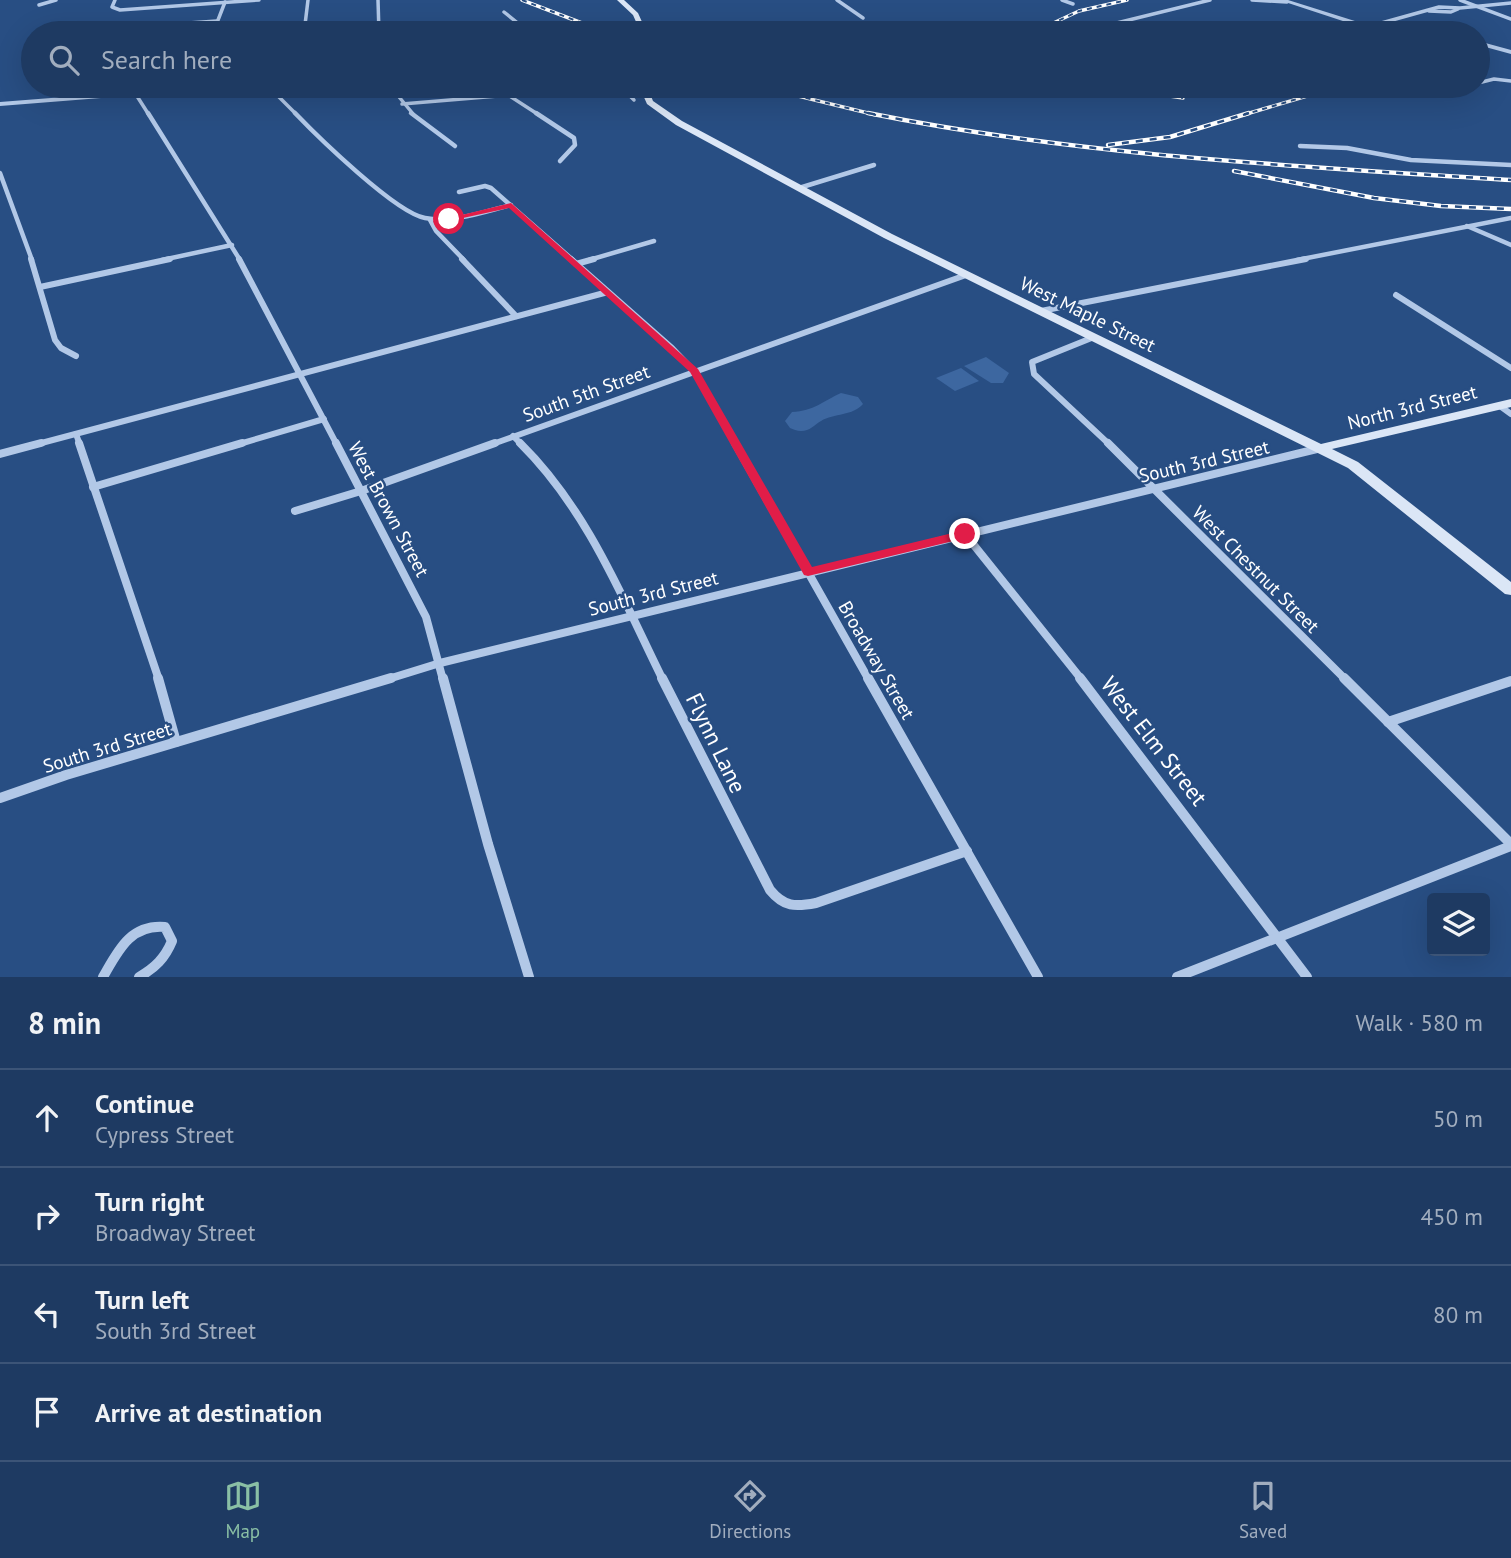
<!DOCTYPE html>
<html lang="en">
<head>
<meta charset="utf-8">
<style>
	:root { --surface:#1e3a62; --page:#2b456b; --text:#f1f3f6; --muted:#a1adbe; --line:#3c5477; --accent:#8abfa5 }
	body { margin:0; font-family:"PT Sans",sans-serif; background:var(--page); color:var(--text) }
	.controls { position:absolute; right:21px; bottom:21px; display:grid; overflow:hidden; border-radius:7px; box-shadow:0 7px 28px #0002 }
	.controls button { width:63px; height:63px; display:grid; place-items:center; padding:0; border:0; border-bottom:2px solid var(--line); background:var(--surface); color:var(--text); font:35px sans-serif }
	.stop { position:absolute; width:21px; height:21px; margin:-16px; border:5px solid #e11d48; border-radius:50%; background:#fff }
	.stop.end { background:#e11d48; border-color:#fff; box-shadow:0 2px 7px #0008 }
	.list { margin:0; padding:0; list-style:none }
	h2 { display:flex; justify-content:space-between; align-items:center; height:91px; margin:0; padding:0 28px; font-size:30px }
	h2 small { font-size:23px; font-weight:400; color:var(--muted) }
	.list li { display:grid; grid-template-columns:46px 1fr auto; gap:21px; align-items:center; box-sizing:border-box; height:98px; padding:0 28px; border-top:2px solid var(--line) }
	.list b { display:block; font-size:26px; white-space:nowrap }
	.list p { margin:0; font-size:23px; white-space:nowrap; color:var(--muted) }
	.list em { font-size:23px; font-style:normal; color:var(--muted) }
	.icon { flex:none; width:38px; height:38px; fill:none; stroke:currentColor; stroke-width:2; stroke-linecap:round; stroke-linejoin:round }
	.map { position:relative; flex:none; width:1511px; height:977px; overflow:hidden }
	.search { position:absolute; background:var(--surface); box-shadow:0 7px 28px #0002; left:21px; right:21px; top:21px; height:77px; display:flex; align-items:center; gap:18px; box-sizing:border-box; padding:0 24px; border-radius:38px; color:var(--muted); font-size:26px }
	.sheet { height:483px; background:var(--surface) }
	nav { display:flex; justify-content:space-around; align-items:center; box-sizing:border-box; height:98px; border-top:2px solid var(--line); background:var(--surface); font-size:19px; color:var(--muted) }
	nav a { display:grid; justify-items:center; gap:4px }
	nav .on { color:var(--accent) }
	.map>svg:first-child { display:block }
</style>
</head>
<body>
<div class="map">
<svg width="1511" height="977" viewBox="0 0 1511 977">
	<rect width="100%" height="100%" fill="#284e83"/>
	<g fill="#3d67a0">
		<path d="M986,357L1009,373L1003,383H991L964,366Z"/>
		<path d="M961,368L979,381L955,391L936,378Z"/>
		<path d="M841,393L858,397L863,404C853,416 834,413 821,421C814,425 810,431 801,431C797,431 793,429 790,428L785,421L792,412C814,411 823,401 841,393Z"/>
	</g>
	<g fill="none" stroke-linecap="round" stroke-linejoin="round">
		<g stroke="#b2c8e7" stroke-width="3.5">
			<path d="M115,0L112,7L120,10L259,0"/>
			<path d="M378,0L379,33"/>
			<path d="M837,0L863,18"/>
			<path d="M1062,0L1073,4"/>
			<path d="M1252,0L1287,2"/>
			<path d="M1460,0L1511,19"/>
			<path d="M39,5L56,0"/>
			<path d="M1429,11L1451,12L1458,9"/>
			<path d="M504,12L530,33"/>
			<path d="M1367,27L1439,7L1460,8L1511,3"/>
			<path d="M44,33L217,21"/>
			<path d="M213,33L225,2"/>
			<path d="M304,33L308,0"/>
			<path d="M1076,33L1210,0"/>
			<path d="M1478,83L1494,79L1511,81"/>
			<path d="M268,86L297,115"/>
			<path d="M390,86L414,115"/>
			<path d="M620,86L634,100"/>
			<path d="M135,93L149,115"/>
			<path d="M508,95L539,115"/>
			<path d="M402,104L522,94L559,86"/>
		</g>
		<g stroke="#b2c8e7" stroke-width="4.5">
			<path d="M148,113L240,260"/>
			<path d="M295,113C318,137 396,213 425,218C454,223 483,212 511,205"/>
			<path d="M411,113L455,146"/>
			<path d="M536,113L574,138L575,145L560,161"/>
			<path d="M1300,146L1347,148L1411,160L1511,165"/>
			<path d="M0,173L32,260"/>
			<path d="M799,188L874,165"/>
			<path d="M459,192L485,186L491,188L573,260"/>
			<path d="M430,220L436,231L464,260"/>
			<path d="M1467,226L1511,245"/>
			<path d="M162,260L232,245"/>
			<path d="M589,260L654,241"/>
			<path d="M1297,260L1511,218"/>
		</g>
		<g stroke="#b2c8e7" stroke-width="6">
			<path d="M31,259L55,340L61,348L76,356"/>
			<path d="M239,259L337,445"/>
			<path d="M462,259L516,316"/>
			<path d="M571,259L672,348L694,371L736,445"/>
			<path d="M576,264L594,259"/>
			<path d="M40,287L170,259"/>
			<path d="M1396,295L1511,368"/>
			<path d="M1041,311L1306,259"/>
			<path d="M1094,337L1032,362L1034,374L1110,445"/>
			<path d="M1500,406L1511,414"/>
			<path d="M76,434L80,445"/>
			<path d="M513,436L522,445"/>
			<path d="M34,445L608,292"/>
			<path d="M236,445L324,419"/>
			<path d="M490,445L966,275"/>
		</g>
		<g stroke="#b2c8e7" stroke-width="8">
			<path d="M79,443L159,680"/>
			<path d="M336,443L426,617L443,680"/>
			<path d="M520,443C587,509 622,597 663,680"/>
			<path d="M735,443L869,680"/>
			<path d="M1108,443L1346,680"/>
			<path d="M0,454L41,443"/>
			<path d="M93,487L242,443"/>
			<path d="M295,511L361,491L495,443"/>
			<path d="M965,534L1082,680"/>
			<path d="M385,680L440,663L1321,448"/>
		</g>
		<g stroke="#b2c8e7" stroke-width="10">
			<path d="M158,678L176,742"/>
			<path d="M443,678L488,844L529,977"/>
			<path d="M662,678L770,890C784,907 795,907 816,903L967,851"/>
			<path d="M868,678L1038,977"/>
			<path d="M1080,678L1307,977"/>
			<path d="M1344,678L1511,844"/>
			<path d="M1388,722L1511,681"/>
			<path d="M0,798L66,775L391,678"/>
			<path d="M103,977C118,951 130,924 165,927L172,941C165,958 155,968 139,977"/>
			<path d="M1177,977L1511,846"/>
		</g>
		<g fill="#b2c8e7" fill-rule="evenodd">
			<path d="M1279,0H1288L1358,22L1410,33H1398L1355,25Z"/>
			<path d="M1478,41L1511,50V54L1478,45Z"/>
			<path d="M204,86H230L227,88L0,106V102Z"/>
		</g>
		<g fill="#dbe6f6" fill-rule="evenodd">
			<path d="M617,0H624L638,13L647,33H641L633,15Z"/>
			<path d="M639,86H647L653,101L682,121L892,234L1321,444L1511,399V407L1332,449L1358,462L1511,582V595L1505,594L1348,468L884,238L676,125L647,104Z"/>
		</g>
		<defs>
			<g id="rail-far1">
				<path d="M522,0L608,33"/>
				<path d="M1032,33L1079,11L1127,0"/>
				<path d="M757,86L876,115"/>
				<path d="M1102,86L1183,98"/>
				<path d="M1243,115L1341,86"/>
			</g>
			<g id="rail">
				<path d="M868,113C1080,156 1295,166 1511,180"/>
				<path d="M1108,145L1170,137L1249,113"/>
				<path d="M1234,171L1374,198L1441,206L1511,209"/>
			</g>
		</defs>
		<use href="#rail-far1" stroke="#fff" stroke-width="3.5"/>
		<use href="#rail" stroke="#fff" stroke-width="4.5"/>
		<use href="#rail-far1" stroke="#284e83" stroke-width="2" stroke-dasharray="5" stroke-linecap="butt"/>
		<use href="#rail" stroke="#284e83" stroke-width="2.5" stroke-dasharray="7" stroke-linecap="butt"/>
	</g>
	<path fill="#e11d48" d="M511,203L698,369L812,567L965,530L971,534L970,537L808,576L804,575L690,372L509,208L449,221L445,219Z"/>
	<g text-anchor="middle" stroke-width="5" stroke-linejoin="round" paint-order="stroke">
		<g font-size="19" fill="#fff" stroke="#284e83">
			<text transform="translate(1088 314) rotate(26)" y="7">West Maple Street</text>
			<text transform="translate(586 393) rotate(-20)" y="7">South 5th Street</text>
			<text transform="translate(1412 407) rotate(-14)" y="7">North 3rd Street</text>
			<text transform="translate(1204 461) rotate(-13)" y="7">South 3rd Street</text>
			<text transform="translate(389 509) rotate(62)" y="7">West Brown Street</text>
			<text transform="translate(1256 569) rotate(45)" y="7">West Chestnut Street</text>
			<text transform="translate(653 593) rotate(-14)" y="7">South 3rd Street</text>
			<text transform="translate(877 660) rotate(60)" y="7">Broadway Street</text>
			<text transform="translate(107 747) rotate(-17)" y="7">South 3rd Street</text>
		</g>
		<g font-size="23" fill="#fff" stroke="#284e83">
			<text transform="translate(1154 741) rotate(52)" y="8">West Elm Street</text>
			<text transform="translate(716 743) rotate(64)" y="8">Flynn Lane</text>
		</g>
	</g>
</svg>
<div class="controls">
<button><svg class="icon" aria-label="layers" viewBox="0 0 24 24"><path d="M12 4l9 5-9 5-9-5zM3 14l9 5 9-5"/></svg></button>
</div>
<div class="stop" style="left:449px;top:219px"></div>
<div class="stop end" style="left:965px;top:534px"></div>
<div class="search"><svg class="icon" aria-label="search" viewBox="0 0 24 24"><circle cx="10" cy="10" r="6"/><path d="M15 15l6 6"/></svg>Search here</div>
</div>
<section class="sheet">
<h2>8 min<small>Walk · 580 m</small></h2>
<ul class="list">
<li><svg class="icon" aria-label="ahead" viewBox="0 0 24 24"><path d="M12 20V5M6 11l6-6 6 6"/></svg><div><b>Continue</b><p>Cypress Street</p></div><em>50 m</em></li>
<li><svg class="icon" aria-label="right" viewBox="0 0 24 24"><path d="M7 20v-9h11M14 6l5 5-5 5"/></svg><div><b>Turn right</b><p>Broadway Street</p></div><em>450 m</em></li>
<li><svg class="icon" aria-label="left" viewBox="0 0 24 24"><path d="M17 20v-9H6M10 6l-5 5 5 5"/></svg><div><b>Turn left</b><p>South 3rd Street</p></div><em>80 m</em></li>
<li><svg class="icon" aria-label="arrive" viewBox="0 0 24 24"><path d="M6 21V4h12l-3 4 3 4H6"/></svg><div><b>Arrive at destination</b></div></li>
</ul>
</section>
<nav>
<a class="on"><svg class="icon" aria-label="map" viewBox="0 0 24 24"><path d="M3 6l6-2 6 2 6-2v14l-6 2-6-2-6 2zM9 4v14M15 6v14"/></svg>Map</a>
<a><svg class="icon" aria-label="directions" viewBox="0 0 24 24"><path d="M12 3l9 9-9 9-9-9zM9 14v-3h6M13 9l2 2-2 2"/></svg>Directions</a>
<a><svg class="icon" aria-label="saved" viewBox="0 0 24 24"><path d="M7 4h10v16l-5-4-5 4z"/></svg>Saved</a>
</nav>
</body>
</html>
